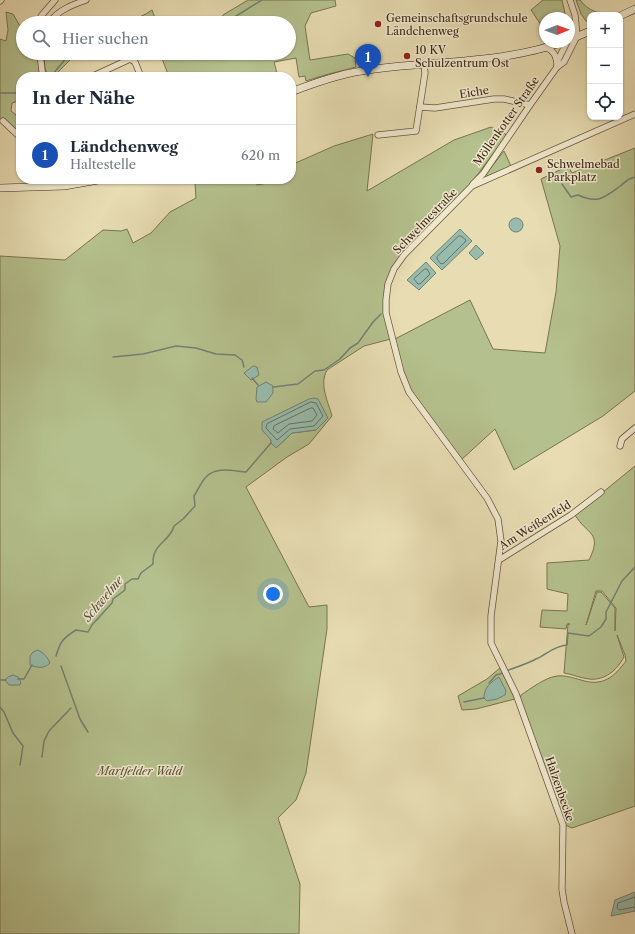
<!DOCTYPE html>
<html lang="de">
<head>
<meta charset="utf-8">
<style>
	:root { --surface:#fff; --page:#f2f2f3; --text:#1f2937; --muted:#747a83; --line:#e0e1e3; --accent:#7c3aed }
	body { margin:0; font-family:"Libre Caslon Text",serif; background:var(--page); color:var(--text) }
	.controls { position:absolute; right:12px; top:12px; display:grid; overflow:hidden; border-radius:8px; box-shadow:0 1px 3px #0004 }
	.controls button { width:36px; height:36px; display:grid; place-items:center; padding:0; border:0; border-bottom:1px solid var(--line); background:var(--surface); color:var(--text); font:20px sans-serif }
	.compass { position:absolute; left:539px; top:12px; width:36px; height:36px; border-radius:50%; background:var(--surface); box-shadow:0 1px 3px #0004; rotate:89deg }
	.you { position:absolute; left:273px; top:594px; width:14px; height:14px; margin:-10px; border:3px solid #fff; border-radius:50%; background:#1a73e8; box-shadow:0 0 0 6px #1a73e833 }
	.badge { display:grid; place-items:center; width:26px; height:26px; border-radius:50%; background:var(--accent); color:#fff; font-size:13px; font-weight:700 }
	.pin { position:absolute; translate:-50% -33px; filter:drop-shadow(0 1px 2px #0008) }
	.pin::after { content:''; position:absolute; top:21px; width:14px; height:12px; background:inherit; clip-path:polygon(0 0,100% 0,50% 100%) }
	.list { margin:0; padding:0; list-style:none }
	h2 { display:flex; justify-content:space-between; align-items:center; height:52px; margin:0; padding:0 16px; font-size:17px }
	h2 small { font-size:13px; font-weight:400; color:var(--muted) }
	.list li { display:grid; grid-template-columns:26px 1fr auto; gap:12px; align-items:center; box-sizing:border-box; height:60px; padding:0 16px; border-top:1px solid var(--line) }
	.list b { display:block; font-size:15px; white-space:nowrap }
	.list p { margin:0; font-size:13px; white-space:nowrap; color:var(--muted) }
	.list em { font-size:13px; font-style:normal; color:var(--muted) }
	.icon { flex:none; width:22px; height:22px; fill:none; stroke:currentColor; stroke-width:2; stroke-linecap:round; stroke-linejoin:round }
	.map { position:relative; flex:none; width:635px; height:934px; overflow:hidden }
	.search { position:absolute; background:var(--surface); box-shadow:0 1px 3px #0004; left:16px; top:16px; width:280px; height:44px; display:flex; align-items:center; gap:10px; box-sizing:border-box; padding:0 14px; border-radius:22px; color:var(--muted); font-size:15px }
	.panel { position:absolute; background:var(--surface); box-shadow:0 1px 3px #0004; left:16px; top:72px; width:280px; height:112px; border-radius:16px }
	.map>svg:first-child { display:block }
</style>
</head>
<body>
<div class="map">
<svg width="635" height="934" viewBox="0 0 635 934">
	<rect width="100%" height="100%" fill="#e7dcb2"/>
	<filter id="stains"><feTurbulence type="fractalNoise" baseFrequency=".005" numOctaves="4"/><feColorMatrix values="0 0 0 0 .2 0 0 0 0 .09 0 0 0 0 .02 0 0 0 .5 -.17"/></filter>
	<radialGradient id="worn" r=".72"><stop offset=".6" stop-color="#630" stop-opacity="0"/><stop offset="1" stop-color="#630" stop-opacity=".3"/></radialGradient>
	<g fill="#b4c08d" stroke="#797451" fill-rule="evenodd">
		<path d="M248,0H335L336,6L311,13L305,26L310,60L348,54L355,58L356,67L325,75L306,81L305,76L299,77L296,58L274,62L278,77H169L160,53H170L171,56L173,53H289V23H217L223,15Z"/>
		<path d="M543,0H562L566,18H545V31L531,10Z"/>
		<path d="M576,0H580C589,11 597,14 611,13L607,15H590V22L586,21L581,14Z"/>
		<path d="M152,10L157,23H108C114,21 121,23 128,21C136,19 145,15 152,10Z"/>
		<path d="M6,12L13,14L20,26L23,27V53H37L41,77H21V100L12,103L11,111L21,119V136L1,119L0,120V39L6,41L8,30Z"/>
		<path d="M52,53H87L71,59L53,77H48L45,68L44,55Z"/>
		<path d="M491,127L507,135L469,186L409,247L386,283L391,339L364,346L327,370C319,385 328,401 332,416L309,444L287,457L246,487L309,607L327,605V629L306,773L296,800L278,818L300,884L299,934H0V256L65,260L103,230L121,231L127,229L133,243L151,233L170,212L196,198L195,183L210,179H254L257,185L273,182L272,179H291V165L334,146L373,134L367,191L454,140ZM328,418L316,430L292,433L276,448L271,443V440Z"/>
		<path d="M635,148V391L603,416L514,470L495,429L461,460L411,392L403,372L395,339L470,300L493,349L545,353L556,292L560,246L541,179L568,166L572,173Z"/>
		<path d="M504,151L511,166L488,176L486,174Z"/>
		<path d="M635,466V806L572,828L565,825L520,699L521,695C530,689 546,677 557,676C565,675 574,678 581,680C603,687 614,677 626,661L625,655L617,635L624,657C617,670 605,681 589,679C580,678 572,674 564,673L568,624H570H567L566,629L540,627L542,610L567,611L568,594L547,589V563L589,560C603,532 587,535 575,515ZM596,591H602L616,608L615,631V608L601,592H597L586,625Z"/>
		<path d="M500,668L515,699L476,709L462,710L458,696L487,679Z"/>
	</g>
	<g fill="#97bcad" stroke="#738170">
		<circle cx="516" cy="225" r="7"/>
		<path d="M460,229L472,241L442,270L430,258Z"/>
		<path d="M476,245L484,253L476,260L469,253Z"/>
		<path d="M426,262L436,273L419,290L407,280Z"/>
		<path d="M253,366L257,367L259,375L251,380L244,373Z"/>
		<path d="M266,382L273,386V393L266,402H257L256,399L257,387Z"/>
		<path d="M314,398L318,399L328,418L316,430L292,433L276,448L271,443V440L262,430V422L309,399Z"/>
		<path d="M38,650C44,653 48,658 50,663C44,669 38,668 30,665V656L33,652Z"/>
		<path d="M13,675L18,677L21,682L20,685H9L5,680L8,677Z"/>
		<path d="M499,677L506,691L505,695L497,699L487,701L484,698C484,687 491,682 499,677Z"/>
		<path d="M635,892V911L611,916L615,900Z"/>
	</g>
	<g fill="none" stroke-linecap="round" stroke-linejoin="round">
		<g stroke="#6a7261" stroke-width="1">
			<path d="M459,236H461L466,240L465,242L444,263L441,264L437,259V257Z"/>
			<path d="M425,269H427L430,274L420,284H418L414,279Z"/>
			<path d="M311,402L316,403L323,416L314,426L290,429L277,440L266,428L267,424Z"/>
			<path d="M311,408H313L317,415L312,421L289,424L278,433L273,429L274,426Z"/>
			<path d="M635,897L618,903L617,908L619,910L635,907"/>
		</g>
		<g stroke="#738170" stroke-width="1.5">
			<path d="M225,23L262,0"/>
			<path d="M171,54L175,56L181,53"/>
			<path d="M52,75L63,62L69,53"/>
			<path d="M0,93H21"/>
			<path d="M562,184L571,197L578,195C598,204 604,198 619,187C625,183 626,179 635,177"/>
			<path d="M113,357L143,354L176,346L196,348L216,354L235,355L242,360L244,367"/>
			<path d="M252,378L258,385"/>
			<path d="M273,387L298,384L315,371L324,370L340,359L350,348L358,343L373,322L381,314"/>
			<path d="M56,656C60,642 63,638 76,630L88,632L92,625L112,603L113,599L125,590V584L132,579H138L141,573L153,564C152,543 170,542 174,526L183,519L195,506L194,496C198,490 201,482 206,477C216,466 233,471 246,472L271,443"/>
			<path d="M61,666L80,719L88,732"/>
			<path d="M506,671C516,667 527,664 536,659C547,654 554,646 567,645L568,633L589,636L601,627L606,619V612L622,581L635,567"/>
			<path d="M18,679H24L32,665"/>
			<path d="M0,680H6"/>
			<path d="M489,683L496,675L503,673"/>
			<path d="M464,702L484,698"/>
			<path d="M0,707L4,712L13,733L23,746L20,765"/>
			<path d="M42,757L44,741L49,731L71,708"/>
		</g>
		<defs>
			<g id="minor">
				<path d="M0,1L1,0"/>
				<path d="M37,23L42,15L55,0"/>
				<path d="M49,23C58,10 72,5 86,0"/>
				<path d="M546,47C555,52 557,57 557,67"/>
				<path d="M40,53L42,71L44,77"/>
				<path d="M558,60L567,42"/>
				<path d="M91,77L130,59L135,62L141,77"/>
				<path d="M420,107L435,108L494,99H504L530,105"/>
				<path d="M3,121L21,138"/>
				<path d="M378,135L416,131L425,73L424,64"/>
				<path d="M473,184L483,174L530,105L557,67L564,62L577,36L575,15L570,0"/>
				<path d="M620,446L622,439L635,428"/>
				<path d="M499,560L571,515L601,492"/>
				<path d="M572,934L564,902L562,889L563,825L516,694L491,643V616L501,541L498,519L487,498L409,392L401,372L386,313V300L388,284L394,269L404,255L472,186L635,114"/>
			</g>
			<g id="secondary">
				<path d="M620,16L635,9"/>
				<path d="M569,40L590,31"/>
				<path d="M291,92C314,83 337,75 361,71C428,60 498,65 563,42"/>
				<path d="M0,188L64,186L104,179"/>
			</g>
		</defs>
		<use href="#minor" stroke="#68553c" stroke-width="7"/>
		<use href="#secondary" stroke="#3e2815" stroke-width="8"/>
		<use href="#minor" stroke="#efe8cd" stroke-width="5.5"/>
		<use href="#secondary" stroke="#efe8cd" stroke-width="7"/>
	</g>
	<g fill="#8f2418" stroke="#efe8cd" stroke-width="1.5">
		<circle cx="378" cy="24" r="4"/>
		<circle cx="407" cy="56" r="4"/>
		<circle cx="539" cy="170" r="4"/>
	</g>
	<g text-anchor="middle" stroke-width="3" stroke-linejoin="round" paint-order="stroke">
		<g font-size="11" fill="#3e2815" stroke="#efe8cd" text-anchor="start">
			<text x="386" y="22">Gemeinschaftsgrundschule<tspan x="386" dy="13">Ländchenweg</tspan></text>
			<text x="415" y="54">10 KV<tspan x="415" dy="13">Schulzentrum Ost</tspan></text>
			<text x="547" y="168">Schwelmebad<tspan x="547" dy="13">Parkplatz</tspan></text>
		</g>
		<g font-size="11" fill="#3e2815" stroke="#efe8cd">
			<text transform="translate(474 92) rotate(-9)" y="4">Eiche</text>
			<text transform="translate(506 121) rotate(-55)" y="4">Möllenkotter Straße</text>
			<text transform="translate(425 221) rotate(-46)" y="4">Schwelmestraße</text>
			<text transform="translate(535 525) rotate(-32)" y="4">Am Weißenfeld</text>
			<text transform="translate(560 789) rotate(71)" y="4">Halzenbecke</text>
		</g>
		<g font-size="11" font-style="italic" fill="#5c4e33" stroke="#efe8cd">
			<text x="140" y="775">Martfelder Wald</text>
		</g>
		<g font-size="12" font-style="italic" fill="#544d3b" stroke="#efe8cd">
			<text transform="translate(103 599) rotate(-50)" y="4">Schwelme</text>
		</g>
	</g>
	<rect width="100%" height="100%" filter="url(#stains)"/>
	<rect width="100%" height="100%" fill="url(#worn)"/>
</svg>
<div class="controls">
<button>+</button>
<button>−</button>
<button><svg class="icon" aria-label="locate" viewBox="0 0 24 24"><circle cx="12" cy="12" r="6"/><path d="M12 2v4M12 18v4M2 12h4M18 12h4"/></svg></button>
</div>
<svg class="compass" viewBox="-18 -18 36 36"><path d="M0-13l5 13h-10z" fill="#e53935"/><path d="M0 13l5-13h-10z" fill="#747a83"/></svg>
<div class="you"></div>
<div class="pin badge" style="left:368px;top:77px;background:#1a4fb4">1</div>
<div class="search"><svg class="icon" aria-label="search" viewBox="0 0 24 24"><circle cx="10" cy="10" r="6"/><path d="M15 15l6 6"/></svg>Hier suchen</div>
<section class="panel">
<h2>In der Nähe<small></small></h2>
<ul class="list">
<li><span class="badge" style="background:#1a4fb4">1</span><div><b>Ländchenweg</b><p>Haltestelle</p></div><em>620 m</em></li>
</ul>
</section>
</div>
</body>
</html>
